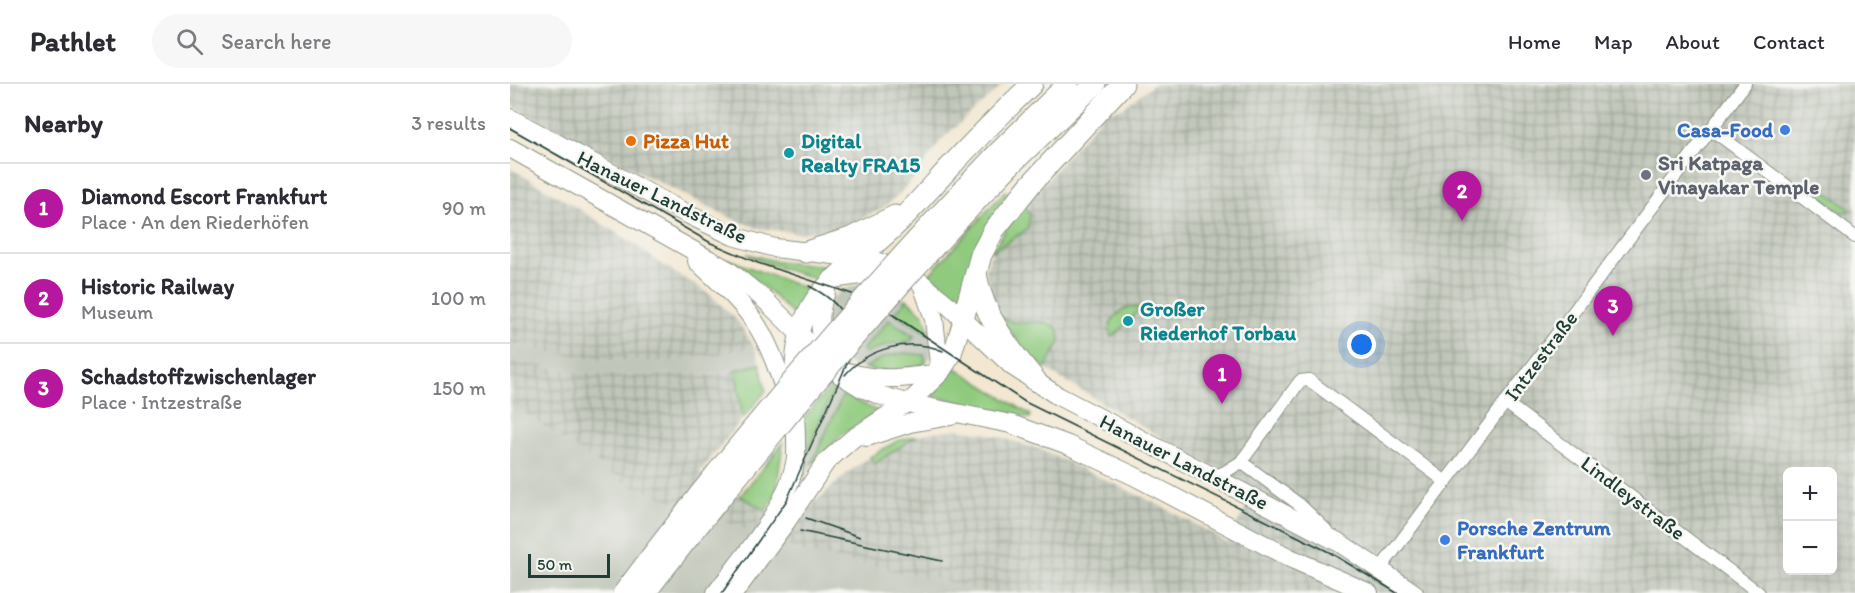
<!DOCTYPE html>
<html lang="en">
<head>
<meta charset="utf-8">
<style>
	:root { --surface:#fff; --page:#f7f7f7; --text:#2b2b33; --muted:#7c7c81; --line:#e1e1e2; --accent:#b5179e }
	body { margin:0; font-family:Itim,sans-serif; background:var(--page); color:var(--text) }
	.controls { position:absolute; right:18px; bottom:18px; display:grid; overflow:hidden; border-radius:9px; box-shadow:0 6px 24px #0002 }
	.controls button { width:54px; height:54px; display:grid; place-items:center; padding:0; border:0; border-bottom:2px solid var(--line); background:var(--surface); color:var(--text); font:30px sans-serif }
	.scale { position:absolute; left:18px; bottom:15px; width:82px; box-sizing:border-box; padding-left:6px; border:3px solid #1f3d34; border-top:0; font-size:16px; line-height:21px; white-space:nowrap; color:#1f3d34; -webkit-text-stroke:4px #f6f6f2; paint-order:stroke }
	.you { position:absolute; left:852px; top:261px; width:21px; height:21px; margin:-15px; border:4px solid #fff; border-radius:50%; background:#1a73e8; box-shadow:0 0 0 9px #1a73e833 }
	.badge { display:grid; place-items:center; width:39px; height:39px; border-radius:50%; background:var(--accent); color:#fff; font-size:20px; font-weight:700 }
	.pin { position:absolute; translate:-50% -50px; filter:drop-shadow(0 2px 3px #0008) }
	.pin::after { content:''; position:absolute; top:32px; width:21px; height:18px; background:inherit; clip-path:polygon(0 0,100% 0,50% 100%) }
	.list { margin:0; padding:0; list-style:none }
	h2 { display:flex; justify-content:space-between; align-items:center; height:78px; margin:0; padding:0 24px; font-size:26px }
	h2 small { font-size:20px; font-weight:400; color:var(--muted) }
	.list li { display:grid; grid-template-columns:39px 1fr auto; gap:18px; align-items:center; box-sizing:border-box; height:90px; padding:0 24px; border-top:2px solid var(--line) }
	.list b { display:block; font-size:22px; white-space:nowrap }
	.list p { margin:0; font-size:20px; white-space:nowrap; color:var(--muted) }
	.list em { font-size:20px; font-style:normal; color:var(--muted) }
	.icon { flex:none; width:33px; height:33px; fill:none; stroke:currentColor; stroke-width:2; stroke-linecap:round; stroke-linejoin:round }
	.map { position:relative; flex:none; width:1345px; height:509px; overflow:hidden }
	header { display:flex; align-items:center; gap:36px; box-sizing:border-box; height:84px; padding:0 30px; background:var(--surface); border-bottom:2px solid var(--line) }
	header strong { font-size:28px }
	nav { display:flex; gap:33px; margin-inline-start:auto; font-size:21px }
	.search { width:420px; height:54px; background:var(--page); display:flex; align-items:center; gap:15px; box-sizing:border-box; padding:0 21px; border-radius:33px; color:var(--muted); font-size:22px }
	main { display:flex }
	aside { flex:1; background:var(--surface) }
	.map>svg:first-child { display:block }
</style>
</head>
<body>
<header>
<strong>Pathlet</strong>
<div class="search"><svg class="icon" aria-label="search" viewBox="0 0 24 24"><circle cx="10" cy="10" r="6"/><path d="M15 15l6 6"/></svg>Search here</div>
<nav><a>Home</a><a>Map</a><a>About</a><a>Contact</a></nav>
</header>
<main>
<aside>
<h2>Nearby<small>3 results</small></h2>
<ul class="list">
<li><span class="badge">1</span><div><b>Diamond Escort Frankfurt</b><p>Place · An den Riederhöfen</p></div><em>90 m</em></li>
<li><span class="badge">2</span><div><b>Historic Railway</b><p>Museum</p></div><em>100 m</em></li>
<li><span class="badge">3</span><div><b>Schadstoffzwischenlager</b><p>Place · Intzestraße</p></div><em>150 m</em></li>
</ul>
</aside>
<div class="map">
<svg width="1345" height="509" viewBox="0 0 1345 509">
	<defs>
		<pattern id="industrial-grid" width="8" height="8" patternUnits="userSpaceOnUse" patternTransform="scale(1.5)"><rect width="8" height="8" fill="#c1c6ba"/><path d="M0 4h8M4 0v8" fill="none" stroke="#9ca298"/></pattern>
	</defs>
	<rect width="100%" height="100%" fill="#f6f6f2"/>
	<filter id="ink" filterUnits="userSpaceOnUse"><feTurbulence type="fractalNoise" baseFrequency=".0167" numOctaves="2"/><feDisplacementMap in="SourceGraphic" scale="12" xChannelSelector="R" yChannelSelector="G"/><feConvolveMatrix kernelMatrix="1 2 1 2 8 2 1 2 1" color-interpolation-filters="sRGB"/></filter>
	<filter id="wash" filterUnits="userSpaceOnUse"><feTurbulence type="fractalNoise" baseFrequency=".008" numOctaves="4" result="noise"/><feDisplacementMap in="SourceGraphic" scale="24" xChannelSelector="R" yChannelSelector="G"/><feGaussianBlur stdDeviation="1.35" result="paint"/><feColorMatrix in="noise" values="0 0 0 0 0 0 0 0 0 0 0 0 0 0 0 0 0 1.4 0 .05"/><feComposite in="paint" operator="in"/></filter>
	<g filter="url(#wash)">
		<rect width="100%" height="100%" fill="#f3e7d2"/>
		<g fill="url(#industrial-grid)" fill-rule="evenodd">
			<path d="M0,0H494L432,55L408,89L388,111L372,125L337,141L316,146L289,149L248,144L221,134L59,53L0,21Z"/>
			<path d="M644,0H1345V509H476L424,495L293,468L118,401L0,319V276L60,287L98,291L131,292L187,289L188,293L225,286L233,334L189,389L284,442L304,419L340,387L360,373L364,380L407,352L423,348L447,345L475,349L527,364L645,419L707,452L716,459L745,408L550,294L526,278L482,222L475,185L489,152L595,28L613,24ZM1278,388H1322V486H1278Z"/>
			<path d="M0,84L66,123L133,166L148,178L198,209L227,236L245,264L184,275L147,278L98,276L57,271L0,260Z"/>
		</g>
		<g fill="#c1c6ba" fill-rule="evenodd">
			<path d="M351,200H361L381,206L397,215L385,228L420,251L421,272L416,279L413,271L404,270H384L354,284L343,282L334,276L316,238L321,216L331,206ZM379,236L401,257L380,260L352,266Z"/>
			<path d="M0,260L57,271L98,276L147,278L184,275L245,264L250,280L187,293V289L131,292L98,291L60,287L0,276Z"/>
			<path d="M324,305L333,311L302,378L304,379L282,413L293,376Z"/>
			<path d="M0,319L118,401L293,468L424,495L476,509H0Z"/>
		</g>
		<g fill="#90ca7e" stroke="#588459" stroke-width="1.5">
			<path d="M1309,102L1341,126L1332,129L1305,108Z"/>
			<path d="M495,107L502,112L449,221L417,193Z"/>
			<path d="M512,121L520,130L518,145L481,168Z"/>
			<path d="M237,170L270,178L320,183L308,196L252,178Z"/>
			<path d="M217,175L300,206L287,235L260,208Z"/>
			<path d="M397,215L414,231L420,251L385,229Z"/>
			<path d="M622,222L630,225C619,235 613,246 601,253C595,238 609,226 622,222Z"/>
			<path d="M490,232C507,247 533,229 549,246L550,258L535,284L517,270Z"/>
			<path d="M379,236L404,252L401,257L380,260L356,269L352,266Z"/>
			<path d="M394,269L414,271L416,279C397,290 374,289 354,284L374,273Z"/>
			<path d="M250,280L256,307L233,334L225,286Z"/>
			<path d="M444,283L521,331L520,334L422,312Z"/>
			<path d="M321,303L324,305L293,376L292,336Z"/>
			<path d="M333,311L368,327L330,352L304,379H302Z"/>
			<path d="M407,352L364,380L360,373L387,357Z"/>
			<path d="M273,359L266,409L256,427L230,412Z"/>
		</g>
	</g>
	<g filter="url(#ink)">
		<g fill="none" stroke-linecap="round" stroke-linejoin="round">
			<defs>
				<g id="street">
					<path d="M1201,45L1345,153"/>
					<path d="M996,319L1249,509"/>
					<path d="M731,378L790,421L816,446"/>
					<path d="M702,393L715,388L731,378L790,297L799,296L936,398"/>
					<path d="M870,485L1235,0"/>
				</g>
				<g id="primary">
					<path d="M0,34L177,130L223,152L265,164L357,175L378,181L404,193L438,221L502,282L548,312L830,459L904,509"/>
					<path d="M0,64L218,186L255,216L331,291L352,304L369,311L397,319L501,340L558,361L624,392L780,474L859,509"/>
					<path d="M187,177C209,198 232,217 248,243C262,266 270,292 278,317"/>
					<path d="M322,195L350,191H387"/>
					<path d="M413,203L424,235L430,289"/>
					<path d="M316,208C307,229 310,250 316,272"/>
					<path d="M338,288C369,298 398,294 430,289"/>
					<path d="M357,353L400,339L441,332"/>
					<path d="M206,509C236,469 278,424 286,374C288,320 272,259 307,212C319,197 333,185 347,173"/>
					<path d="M224,509L276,438L316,378L342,355L404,314L430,289L442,271L453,235"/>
				</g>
				<g id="highway">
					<path d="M487,70L558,0"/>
					<path d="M499,82L585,0"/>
					<path d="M296,168L341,154L385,132"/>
					<path d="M347,173C382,149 409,117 437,86C464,57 493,28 522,0"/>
					<path d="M466,190C473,232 500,266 526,297"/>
					<path d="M453,235L471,171L484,146L520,101L613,0"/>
				</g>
			</defs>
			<use href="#street" stroke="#899283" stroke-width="14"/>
			<use href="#primary" stroke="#899283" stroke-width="20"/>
			<use href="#highway" stroke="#899283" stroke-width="23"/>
			<use href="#street" stroke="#fff" stroke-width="12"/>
			<use href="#primary" stroke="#fff" stroke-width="18"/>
			<use href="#highway" stroke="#fff" stroke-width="21"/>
			<g stroke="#1f3d34" stroke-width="1.5">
				<path d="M0,44L201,159L248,179L345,211L374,225L515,318L819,468L887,509"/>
				<path d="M335,291C358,264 399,253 433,267"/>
				<path d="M296,434L350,453"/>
				<path d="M290,447L432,477"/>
				<path d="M212,509L277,416L339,275C346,239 331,218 299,202"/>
			</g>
			<defs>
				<g id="highway-bridge">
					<path d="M114,509C227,357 356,208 487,70"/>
					<path d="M135,509C174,458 214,409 255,359C333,264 414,171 499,82"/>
				</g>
			</defs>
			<use href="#highway-bridge" stroke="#899283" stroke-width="23" stroke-linecap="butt"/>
			<use href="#highway-bridge" stroke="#fff" stroke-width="21"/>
		</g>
	</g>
	<g fill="#3f7fe0" stroke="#f6f6f2" stroke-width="2">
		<circle cx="1275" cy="46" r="6"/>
		<circle cx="935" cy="456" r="6"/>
	</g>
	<circle fill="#e8710a" stroke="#f6f6f2" stroke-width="2" cx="121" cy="57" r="6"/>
	<g fill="#0f9aa8" stroke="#f6f6f2" stroke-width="2">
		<circle cx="279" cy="69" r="6"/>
		<circle cx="618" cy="237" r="6"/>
	</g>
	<circle fill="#6b7280" stroke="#f6f6f2" stroke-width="2" cx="1136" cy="91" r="6"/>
	<g text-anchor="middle" stroke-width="5" stroke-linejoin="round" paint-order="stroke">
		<g font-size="21" font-weight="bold" fill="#366cbe" stroke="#f6f6f2" text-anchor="end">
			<text x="1263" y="53">Casa-Food</text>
			<text x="947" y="451" text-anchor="start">Porsche Zentrum<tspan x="947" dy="24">Frankfurt</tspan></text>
		</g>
		<g font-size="21" font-weight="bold" fill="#c56008" stroke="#f6f6f2" text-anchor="start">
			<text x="133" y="64">Pizza Hut</text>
		</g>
		<g font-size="21" font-weight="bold" fill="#0d838f" stroke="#f6f6f2" text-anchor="start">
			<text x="291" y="64">Digital<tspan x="291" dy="24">Realty FRA15</tspan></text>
			<text x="630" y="232">Großer<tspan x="630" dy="24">Riederhof Torbau</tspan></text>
		</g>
		<g font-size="21" font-weight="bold" fill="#5b616d" stroke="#f6f6f2" text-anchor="start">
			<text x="1148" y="86">Sri Katpaga<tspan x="1148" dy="24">Vinayakar Temple</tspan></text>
		</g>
		<g font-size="21" fill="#1f3d34" stroke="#f6f6f2">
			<text transform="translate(152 113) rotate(26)" y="7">Hanauer Landstraße</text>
			<text transform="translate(1031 272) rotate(-53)" y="7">Intzestraße</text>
			<text transform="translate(674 378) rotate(27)" y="7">Hanauer Landstraße</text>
			<text transform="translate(1123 414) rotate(37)" y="7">Lindleystraße</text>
		</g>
	</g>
</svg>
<div class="controls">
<button>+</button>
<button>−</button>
</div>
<div class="scale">50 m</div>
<div class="you"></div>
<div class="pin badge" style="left:712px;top:320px">1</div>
<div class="pin badge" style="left:952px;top:137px">2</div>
<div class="pin badge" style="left:1103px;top:252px">3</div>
</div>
</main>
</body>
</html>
